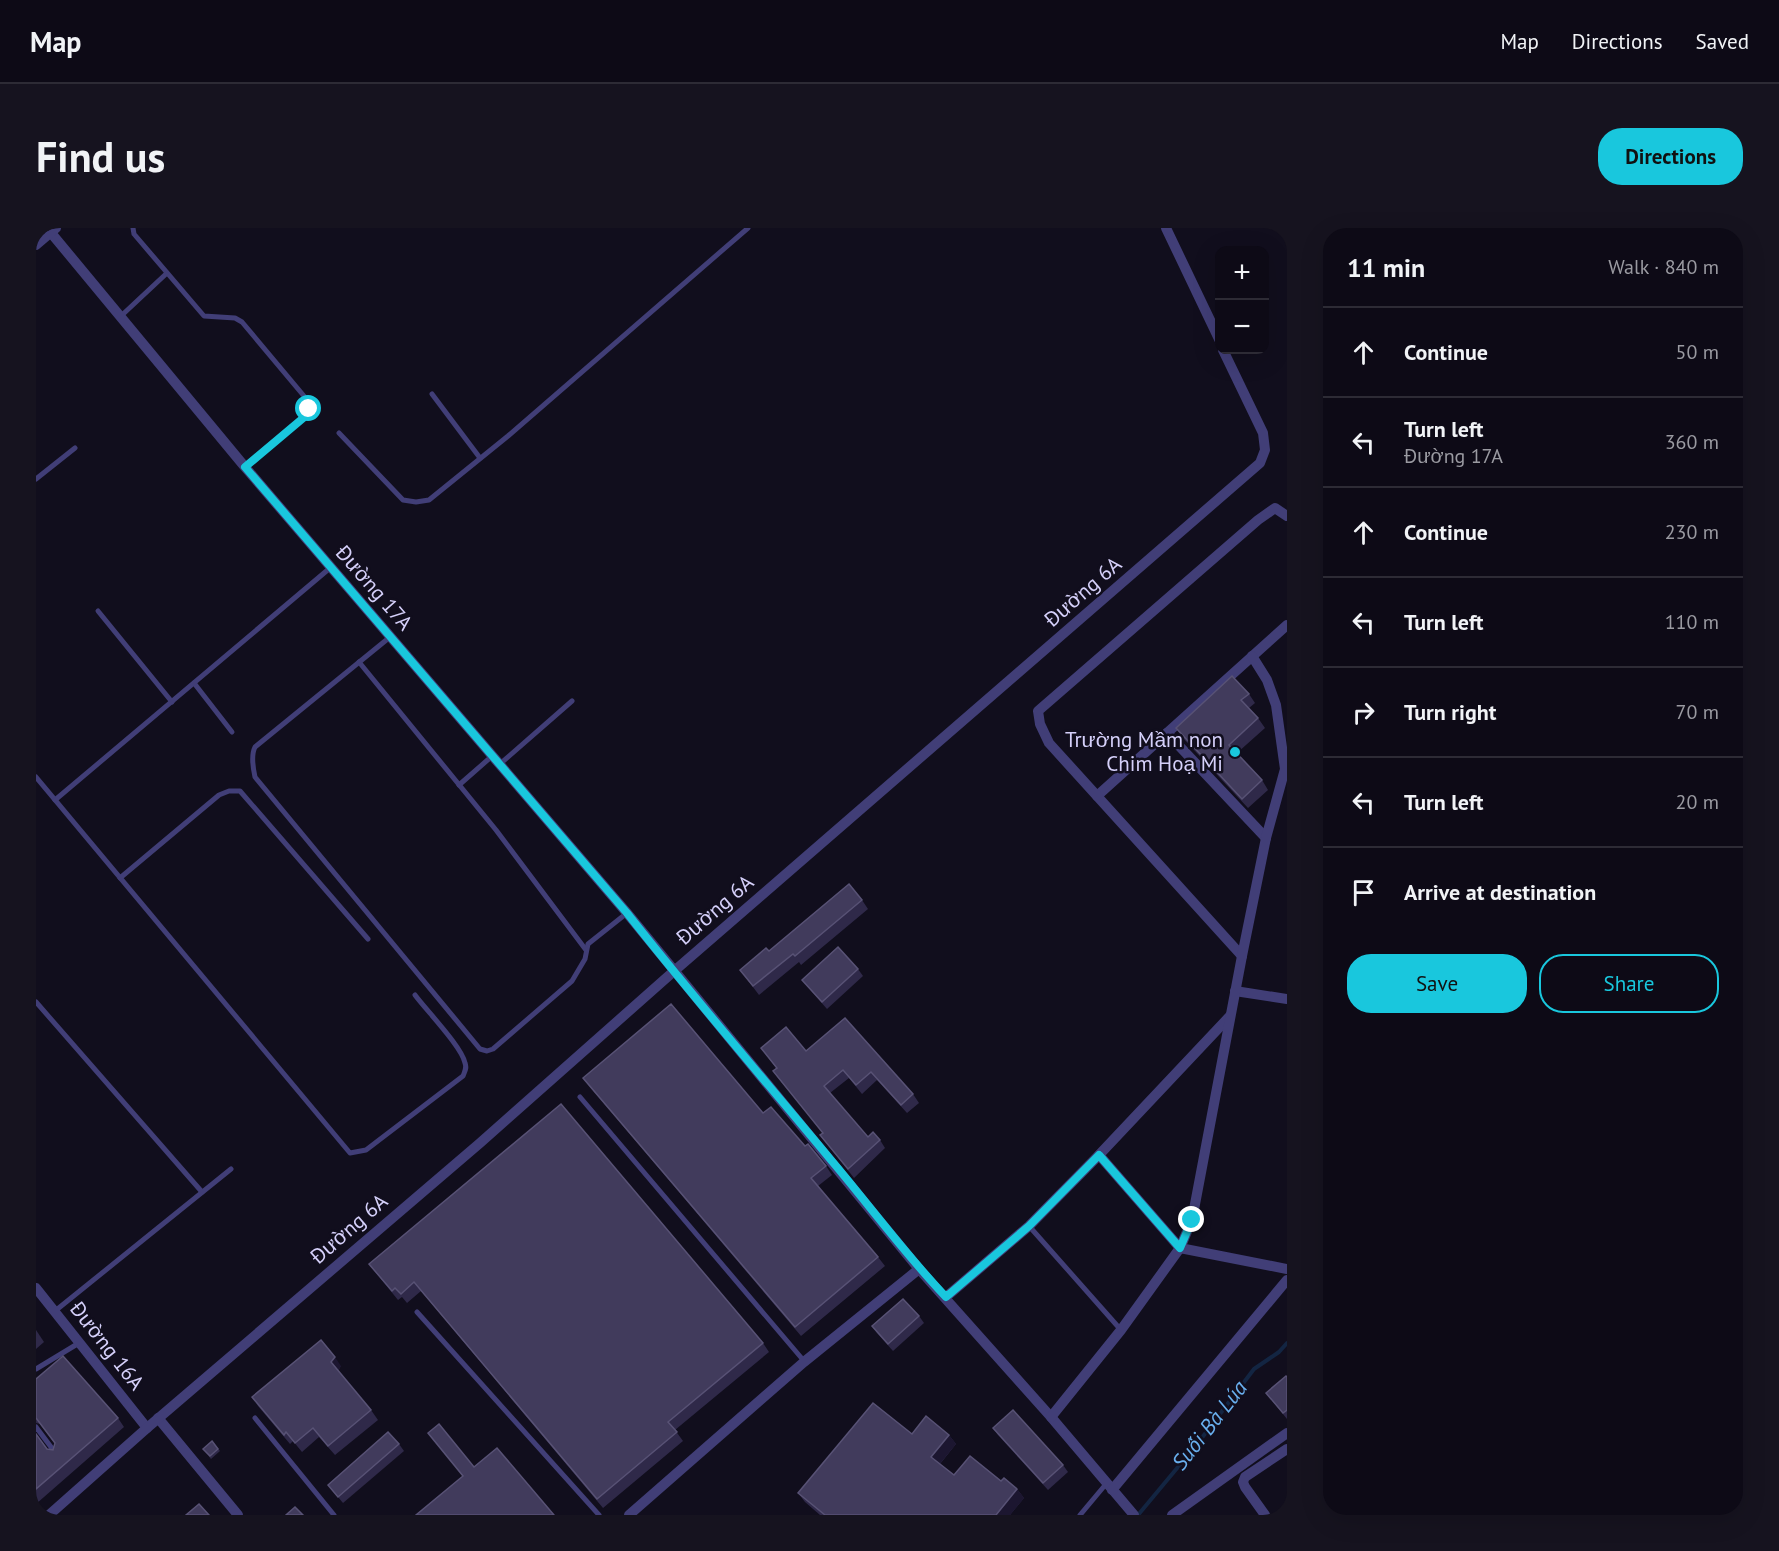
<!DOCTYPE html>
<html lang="en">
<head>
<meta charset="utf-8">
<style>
	:root { --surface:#0d0a16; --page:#16131f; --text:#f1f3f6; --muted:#9a9aa1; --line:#2d2b35; --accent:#19c7dd }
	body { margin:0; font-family:"PT Sans",sans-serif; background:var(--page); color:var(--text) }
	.controls { position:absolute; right:18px; top:18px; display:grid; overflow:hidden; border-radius:12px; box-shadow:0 6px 24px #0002 }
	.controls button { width:54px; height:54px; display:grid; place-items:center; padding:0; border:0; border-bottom:2px solid var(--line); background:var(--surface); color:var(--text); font:30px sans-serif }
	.stop { position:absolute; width:18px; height:18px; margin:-14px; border:4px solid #19c7dd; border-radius:50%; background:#fff }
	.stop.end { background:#19c7dd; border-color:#fff; box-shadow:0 2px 6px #0008 }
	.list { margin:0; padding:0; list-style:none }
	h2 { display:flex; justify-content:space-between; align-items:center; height:78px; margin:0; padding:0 24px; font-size:26px }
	h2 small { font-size:20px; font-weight:400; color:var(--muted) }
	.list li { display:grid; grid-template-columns:39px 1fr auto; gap:18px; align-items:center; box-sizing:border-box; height:90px; padding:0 24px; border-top:2px solid var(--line) }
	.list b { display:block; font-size:22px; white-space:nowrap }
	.list p { margin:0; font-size:20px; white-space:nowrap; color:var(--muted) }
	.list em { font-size:20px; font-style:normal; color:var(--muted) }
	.actions { display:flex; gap:12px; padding:18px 24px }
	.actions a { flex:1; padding:14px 0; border:2px solid var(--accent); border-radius:24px; text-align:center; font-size:21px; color:var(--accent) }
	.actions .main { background:var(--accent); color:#111 }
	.icon { flex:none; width:33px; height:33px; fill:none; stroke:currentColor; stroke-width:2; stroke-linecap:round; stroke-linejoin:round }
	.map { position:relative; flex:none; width:1251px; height:1287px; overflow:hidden; border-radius:24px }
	header { display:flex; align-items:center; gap:36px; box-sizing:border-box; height:84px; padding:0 30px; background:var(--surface); border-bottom:2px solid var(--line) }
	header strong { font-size:28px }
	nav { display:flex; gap:33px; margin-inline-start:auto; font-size:21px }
	.intro { display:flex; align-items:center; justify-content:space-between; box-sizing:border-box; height:144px; padding:0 36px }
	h1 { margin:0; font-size:42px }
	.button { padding:15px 27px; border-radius:24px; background:var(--accent); color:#111; font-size:21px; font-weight:700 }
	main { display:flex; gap:36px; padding:0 36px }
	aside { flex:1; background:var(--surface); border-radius:24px; box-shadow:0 6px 24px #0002 }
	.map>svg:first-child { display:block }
</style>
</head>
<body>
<header>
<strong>Map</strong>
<nav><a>Map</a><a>Directions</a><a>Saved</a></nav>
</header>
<div class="intro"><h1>Find us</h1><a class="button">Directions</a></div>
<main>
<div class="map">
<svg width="1251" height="1287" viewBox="0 0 1251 1287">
	<rect width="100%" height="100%" fill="#110e1d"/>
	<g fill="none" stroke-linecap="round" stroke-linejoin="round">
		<path stroke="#132542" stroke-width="4" d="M1102,1287L1162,1215L1218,1141L1243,1124L1251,1115"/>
		<g stroke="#413e77" stroke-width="5">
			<path d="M97,0L98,6L168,88L199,90L206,94L273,174L272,186L209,239"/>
			<path d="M85,88L131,45"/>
			<path d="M396,166L444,230"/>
			<path d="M303,205L367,272L380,274L393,272L472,208L712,0"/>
			<path d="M0,251L39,220"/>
			<path d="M62,383L136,474"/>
			<path d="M354,409L219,519C215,527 217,540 219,549L444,821L451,823L457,821L536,753L549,731L552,716L591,685"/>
			<path d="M323,434L460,602L550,722"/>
			<path d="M158,455L196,504"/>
			<path d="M464,536L536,473"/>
			<path d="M0,549L314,925L330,922L427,848C429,843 431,840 429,835C426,819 390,782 379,767"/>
			<path d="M423,557L455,529"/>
			<path d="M19,572L294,340"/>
			<path d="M84,650L183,567L193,563H204L332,711"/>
			<path d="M0,774L166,964"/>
			<path d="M544,869L768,1133"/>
			<path d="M993,998L1085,1102"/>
			<path d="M19,1083L195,941"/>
			<path d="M381,1084L563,1287"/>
			<path d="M0,1141L43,1115"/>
			<path d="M219,1190L298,1287"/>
			<path d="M0,1199L21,1227"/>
			<path d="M1044,1287L1070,1256"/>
		</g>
		<g stroke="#413e77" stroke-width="10">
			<path d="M11,0L209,239L591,685L883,1041L1015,1189L1098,1287"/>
			<path d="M1130,0L1184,113"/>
			<path d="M0,17L20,0"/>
			<path d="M1131,505L1230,610"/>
			<path d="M1061,568L1251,397"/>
			<path d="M1206,728L1013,515L1004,496L1002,483L1222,292L1239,280L1251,288"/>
			<path d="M1199,763L1251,771"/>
			<path d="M1063,927L1144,1020L1251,1041"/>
			<path d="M0,1060L111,1200"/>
			<path d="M910,1069L993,998L1063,927L1194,788"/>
			<path d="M1015,1189L1085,1102L1144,1020L1156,992L1206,728L1230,610L1249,541L1240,477L1231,452L1216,428"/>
			<path d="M122,1190L202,1287"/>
			<path d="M1076,1262L1251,1052"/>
			<path d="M13,1287L111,1200L444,915L637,744L1224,235L1229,222L1227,205L1187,122"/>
			<path d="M593,1287L768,1134L883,1041"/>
			<path d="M1136,1287L1251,1205"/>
			<path d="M1229,1287L1209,1259L1207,1254L1209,1249L1251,1221"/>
		</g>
	</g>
	<g fill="#2f2949">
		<path d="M1213,466L1219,475L1213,480L1222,490L1229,500L1201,525L1226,552L1232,562L1212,580L1146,509L1140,500Z"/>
		<path d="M826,672L832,681L765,737L763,734L723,767L704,742L733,723Z"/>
		<path d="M822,741L827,748L791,781L771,758L766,752Z"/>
		<path d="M809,790L877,866L883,875L871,885L841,852L826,866L813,850L794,865L832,909L844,912L849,920L818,950L784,907L787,905L743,851L737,843L740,840L725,820L770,823Z"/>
		<path d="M547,850L727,885L769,918L790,938L796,947L782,958L842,1029L849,1038L765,1108L554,859Z"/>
		<path d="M333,1036L727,1115L733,1124L639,1202L647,1213L567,1280L385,1063L371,1075L366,1069L362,1072L340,1045Z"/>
		<path d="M883,1088L888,1095L857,1123L841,1105L836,1098Z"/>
		<path d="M0,1102L8,1114L0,1121Z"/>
		<path d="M305,1138L302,1143L335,1182L342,1192L299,1227L283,1209L266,1224L257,1213L254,1216L222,1178L216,1169Z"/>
		<path d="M1251,1149V1191L1230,1165Z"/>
		<path d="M0,1151L82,1190L88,1199L0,1276V1206L11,1221L17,1222L19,1216L4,1196L0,1195Z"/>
		<path d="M957,1200L1027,1237L1032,1244L1012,1262L962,1207Z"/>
		<path d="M392,1205L438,1239L427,1248Z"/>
		<path d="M876,1206L913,1207L920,1216L904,1236L918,1247L965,1253L981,1261L988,1270L974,1287H784L769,1274L762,1265Z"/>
		<path d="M176,1213L184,1223L175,1231L167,1221Z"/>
		<path d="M363,1216L368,1223L307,1275L292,1257Z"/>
	</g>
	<g fill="#1c1630">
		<path d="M299,1129L305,1138L301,1144L295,1134Z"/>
		<path d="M913,1207L920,1216L902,1238L895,1229Z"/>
		<path d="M981,1261L988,1270L974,1287H960Z"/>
	</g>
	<g fill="#413b5c" stroke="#585275" stroke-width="1.5">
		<path d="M1196,448L1213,466L1205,472L1222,490L1193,517L1226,552L1206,571L1140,500Z"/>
		<path d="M813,656L826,672L759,728L757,726L717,758L704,742L730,720L733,723Z"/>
		<path d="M802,719L822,741L786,774L766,752Z"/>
		<path d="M635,776L727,885L735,879L769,918L772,916L790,938L775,950L842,1029L759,1099L547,850Z"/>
		<path d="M809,790L877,866L865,877L835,844L820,857L807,842L788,858L832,909L837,904L844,912L812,941L784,907L787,905L737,843L741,840L725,820L750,799L770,823Z"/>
		<path d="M525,876L727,1115L632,1194L641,1204L561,1271L378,1054L365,1066L359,1060L356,1063L333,1036Z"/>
		<path d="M867,1071L883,1088L852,1116L836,1098Z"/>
		<path d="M285,1112L299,1129L295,1134L335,1182L292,1218L277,1200L259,1215L250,1204L248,1207L216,1169Z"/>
		<path d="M27,1128L82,1190L0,1261V1206L11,1221L17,1222L19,1215L0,1190V1151Z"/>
		<path d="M1250,1148L1251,1149V1182L1247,1185L1230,1165Z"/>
		<path d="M837,1175L876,1206L890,1188L913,1207L895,1229L918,1247L934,1228L965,1253L968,1250L981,1261L960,1287H789L762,1265Z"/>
		<path d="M977,1182L1027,1237L1007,1255L957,1200Z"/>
		<path d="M403,1196L438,1239L461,1220L518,1287H380L427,1248L392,1205Z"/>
		<path d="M352,1204L363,1216L302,1269L292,1257Z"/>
		<path d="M176,1213L182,1221L174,1228L167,1221Z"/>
		<path d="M163,1276L173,1287H150Z"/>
		<path d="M259,1279L267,1287H250Z"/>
	</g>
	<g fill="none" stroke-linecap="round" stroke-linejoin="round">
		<path stroke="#19c7dd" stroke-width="8" d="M273,181L272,186L209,239L591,685C657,769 727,850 795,932C834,978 869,1026 910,1069L993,998L1063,927L1144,1020L1156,992"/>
	</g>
	<circle fill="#19c7dd" stroke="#110e1d" stroke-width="2" cx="1199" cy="524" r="6"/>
	<g text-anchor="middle" stroke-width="5" stroke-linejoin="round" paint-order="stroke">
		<g font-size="21" fill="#d5d0fa" stroke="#110e1d">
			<text transform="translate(338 360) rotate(49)" y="7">Đường 17A</text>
			<text transform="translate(1047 364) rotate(-41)" y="7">Đường 6A</text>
			<text transform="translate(679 682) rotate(-41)" y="7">Đường 6A</text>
			<text transform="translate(313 1001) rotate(-41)" y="7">Đường 6A</text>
			<text transform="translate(71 1118) rotate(52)" y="7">Đường 16A</text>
		</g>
		<g font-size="21" fill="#d5d0fa" stroke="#110e1d" text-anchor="end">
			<text x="1187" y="519">Trường Mầm non<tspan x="1187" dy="24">Chim Hoạ Mi</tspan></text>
		</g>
		<g font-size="22" font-style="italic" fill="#69afee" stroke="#110e1d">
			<text transform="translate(1173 1197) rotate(-52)" y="8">Suối Bà Lúa</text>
		</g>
	</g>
</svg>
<div class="controls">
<button>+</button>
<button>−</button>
</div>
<div class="stop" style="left:273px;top:181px"></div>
<div class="stop end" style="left:1156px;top:992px"></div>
</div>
<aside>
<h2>11 min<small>Walk · 840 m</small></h2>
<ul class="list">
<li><svg class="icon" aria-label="ahead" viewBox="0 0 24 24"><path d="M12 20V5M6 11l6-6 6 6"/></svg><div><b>Continue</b></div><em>50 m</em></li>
<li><svg class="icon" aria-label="left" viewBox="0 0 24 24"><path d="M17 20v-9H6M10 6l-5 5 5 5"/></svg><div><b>Turn left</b><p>Đường 17A</p></div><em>360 m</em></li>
<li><svg class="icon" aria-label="ahead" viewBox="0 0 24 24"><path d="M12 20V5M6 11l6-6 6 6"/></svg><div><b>Continue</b></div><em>230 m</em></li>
<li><svg class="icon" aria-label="left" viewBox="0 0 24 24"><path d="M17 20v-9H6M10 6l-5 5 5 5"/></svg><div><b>Turn left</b></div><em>110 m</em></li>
<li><svg class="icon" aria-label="right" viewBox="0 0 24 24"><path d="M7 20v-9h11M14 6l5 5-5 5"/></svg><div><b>Turn right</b></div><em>70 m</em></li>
<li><svg class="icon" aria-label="left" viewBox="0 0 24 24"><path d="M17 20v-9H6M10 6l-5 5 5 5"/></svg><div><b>Turn left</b></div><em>20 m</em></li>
<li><svg class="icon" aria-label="arrive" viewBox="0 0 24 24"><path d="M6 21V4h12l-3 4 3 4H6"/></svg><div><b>Arrive at destination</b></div></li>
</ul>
<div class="actions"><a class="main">Save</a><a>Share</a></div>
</aside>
</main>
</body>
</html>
